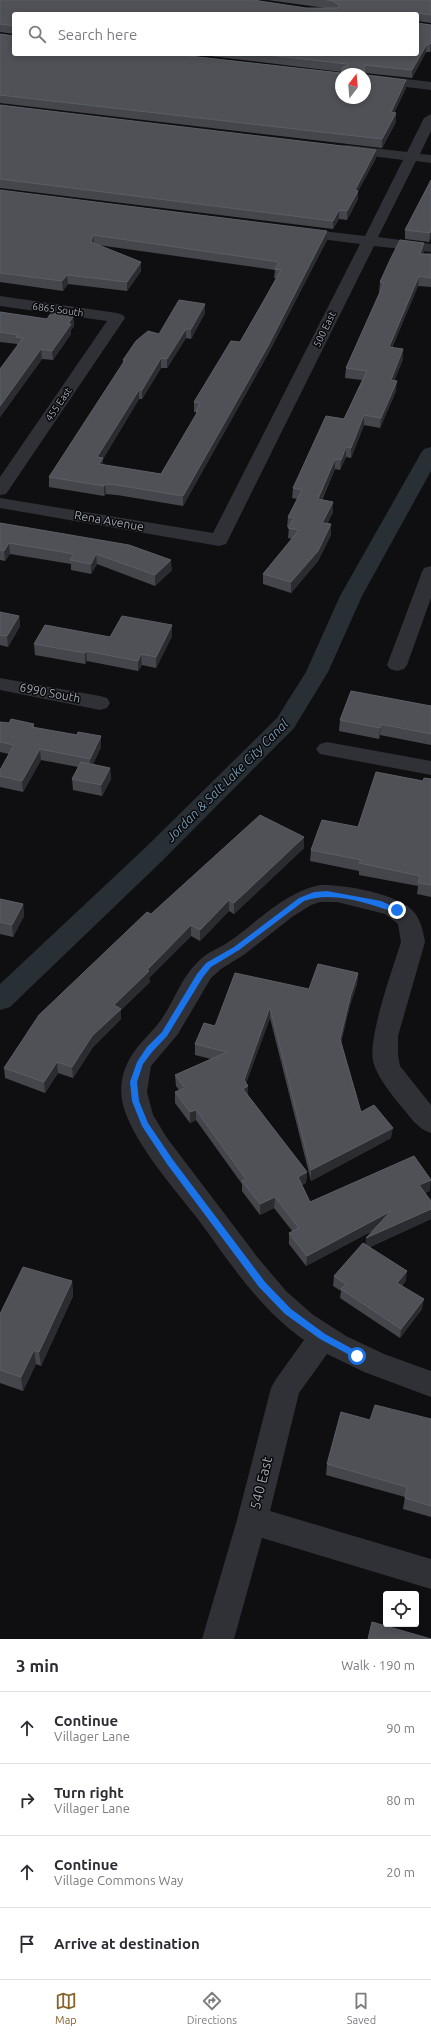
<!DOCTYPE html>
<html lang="en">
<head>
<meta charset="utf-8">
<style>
	:root { --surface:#fff; --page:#f7f7f7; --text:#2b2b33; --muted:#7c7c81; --line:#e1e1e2; --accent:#87622a }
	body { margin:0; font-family:Ubuntu,sans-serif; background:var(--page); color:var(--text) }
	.controls { position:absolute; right:12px; bottom:12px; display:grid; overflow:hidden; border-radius:4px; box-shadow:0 2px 6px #0003 }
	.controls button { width:36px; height:36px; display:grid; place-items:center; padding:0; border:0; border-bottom:1px solid var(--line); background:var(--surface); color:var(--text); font:20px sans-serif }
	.compass { position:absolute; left:335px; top:68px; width:36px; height:36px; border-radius:50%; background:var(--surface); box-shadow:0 2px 6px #0003; rotate:16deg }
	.stop { position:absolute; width:12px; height:12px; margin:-9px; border:3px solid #1a73e8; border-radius:50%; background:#fff }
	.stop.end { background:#1a73e8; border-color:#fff; box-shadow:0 1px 4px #0008 }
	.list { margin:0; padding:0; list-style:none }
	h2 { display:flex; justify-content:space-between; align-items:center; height:52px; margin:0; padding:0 16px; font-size:17px }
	h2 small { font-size:13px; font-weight:400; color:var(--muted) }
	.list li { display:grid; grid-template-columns:26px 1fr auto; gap:12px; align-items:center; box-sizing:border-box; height:72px; padding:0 16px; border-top:1px solid var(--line) }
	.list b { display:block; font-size:15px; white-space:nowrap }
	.list p { margin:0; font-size:13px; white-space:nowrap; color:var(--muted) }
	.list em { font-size:13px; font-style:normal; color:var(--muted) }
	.icon { flex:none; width:22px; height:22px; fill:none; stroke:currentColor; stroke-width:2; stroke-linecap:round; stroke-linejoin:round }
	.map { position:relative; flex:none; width:431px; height:1639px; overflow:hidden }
	.search { position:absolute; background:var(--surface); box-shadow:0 2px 6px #0003; left:12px; right:12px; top:12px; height:44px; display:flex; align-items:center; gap:10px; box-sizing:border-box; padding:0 14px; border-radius:4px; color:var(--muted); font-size:15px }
	.sheet { height:340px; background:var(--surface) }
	nav { display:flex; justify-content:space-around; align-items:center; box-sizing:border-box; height:56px; border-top:1px solid var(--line); background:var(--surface); font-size:11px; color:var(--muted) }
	nav a { display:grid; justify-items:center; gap:2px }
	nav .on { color:var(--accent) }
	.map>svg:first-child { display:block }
</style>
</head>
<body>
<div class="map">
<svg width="431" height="1639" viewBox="0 0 431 1639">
	<rect width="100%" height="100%" fill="#0f0f11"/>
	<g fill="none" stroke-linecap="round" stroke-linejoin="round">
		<path fill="#283036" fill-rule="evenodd" d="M431,447V471L362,596L328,672L294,728L163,860L10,1007L0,1010V984L145,848L277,718L306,672L340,596L421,453L424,449Z"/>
		<g fill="#303136" fill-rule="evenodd">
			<path d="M365,74L431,82V90L365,82Z"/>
			<path d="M431,114V131L420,154L431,155V163L416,161L378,237L431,244V252L374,246L226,544L219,546L0,508V498L213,533L360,244L297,236L292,235L290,232L292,229L297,228L365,236L403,160L347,153L342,152L340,149L342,146L347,145L407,152L424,118Z"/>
			<path d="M0,296L117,313L123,315L125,318L6,494L0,495V477L107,321L0,306Z"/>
			<path d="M431,566V598L407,665L404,669L397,671L390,669L387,665L422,572L424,568Z"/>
			<path d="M0,678L100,696L107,698L110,703L107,708L100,710L0,690Z"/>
			<path d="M327,742L431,761V775L320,754L316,749L320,744Z"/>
			<path d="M320,885C342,884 394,893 411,909C420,917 423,930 425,942L398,1036V1055L400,1066L431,1105V1133C417,1129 410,1116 400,1105C390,1092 377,1077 373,1061C368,1037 393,968 401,942L398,924L385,914L337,902H320L311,905L292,917L245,954L221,969L211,978L178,1034L151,1066L147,1092L153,1115L167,1138L258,1258L286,1291L312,1314L346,1336L384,1354L431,1371V1397L364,1372L327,1354L299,1393L270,1511L431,1559V1589L262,1538L234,1639H202L237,1520L271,1388L276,1379L304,1340C258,1308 230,1262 197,1218C173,1187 129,1138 122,1100C120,1088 122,1074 127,1064C135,1046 150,1035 161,1020C175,1000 182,975 201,959C209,951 220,948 230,941C259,921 283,893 320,885Z"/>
		</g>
	</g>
	<g fill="#45464c">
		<path d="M0,0L306,8H326L267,0H431V23L417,21V14H14V34L0,32Z"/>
		<path d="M431,25V50L430,52H426L412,78L365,73V75L406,80V88L394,113L396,122L382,148L0,103V34L341,73L342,72L193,54H417Z"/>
		<path d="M0,105L376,150V158L358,191V199L347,220L339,219L333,229L0,188Z"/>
		<path d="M431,180V238L429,242L405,239V230Z"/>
		<path d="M0,190L327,240L267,356L183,506L117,495L106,494L104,496L49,487V477L123,364V360L159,334L205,313L191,339L186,338L167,368H161L142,399H139L103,459V465L161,474L196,415V412H194V402L240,342L276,278H274L275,270L98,245L141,271L127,291L68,284L63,291L0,282Z"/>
		<path d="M424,243L423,254H431V287L418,286L392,348L403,349V359L394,381L396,391L380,428L364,425L351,458L346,457L340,470L335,469L322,500L333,502V512L327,524H331V535L318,561L291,593L263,584V574L292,539L288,538L289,527H287L288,517L297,499L292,498L293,488L344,419L362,380L345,378L346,368L380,292H379L380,282Z"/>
		<path d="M0,312L47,319L73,317L74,326L71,330V334L53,360L42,359L0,417V369L17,346V344L0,342Z"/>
		<path d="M0,523L172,570L155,586L97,564L91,574L71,570V564L10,554L5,561L0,560Z"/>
		<path d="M0,612L19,616L20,626L8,647L0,645Z"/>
		<path d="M172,625V636L156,668L142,665L138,671L87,661L85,664L35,655L34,644L110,637Z"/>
		<path d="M431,706V745L380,735L379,739L339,731L340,720Z"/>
		<path d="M0,722L9,723L34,724V728L77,735L101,736V747L93,764L110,768L111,779L102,796L73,790L72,779L78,767L41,760L23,792L0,787V770L9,754L0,752Z"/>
		<path d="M431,779V897L417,894L418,886L359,875V871L310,861L311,850L358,827L423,781Z"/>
		<path d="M304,837V848L234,914L229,911L200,941L191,936L149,978L150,982L121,1010V1019L93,1047L73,1078L58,1073L45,1093L5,1078L4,1068L151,914Z"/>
		<path d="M0,899L23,904L24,916L13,937L0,934Z"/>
		<path d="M358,973L357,984L350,1005L341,1043L361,1112L391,1138L311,1181L270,1018L246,1083L248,1086V1096L307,1172L306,1183L302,1185L310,1202L430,1191L425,1193L431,1209V1219L370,1247L406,1280L402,1286L422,1309L400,1338L340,1298L341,1291L333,1286L334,1276L366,1245L374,1230L306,1266L289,1244V1233L293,1232L274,1208L260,1215L242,1191V1184L196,1120L190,1123L175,1103V1092L179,1090L176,1086L175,1075L211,1059L195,1055V1044L215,1026L309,989Z"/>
		<path d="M72,1281L73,1296L41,1366L36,1364L23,1391L0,1383V1314Z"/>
		<path d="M431,1419V1517L403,1509L405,1497L326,1475L327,1464L370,1420Z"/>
	</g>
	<g fill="#2b2c30">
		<path d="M431,43V50L430,52V44Z"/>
		<path d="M427,44L426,52L412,78V70Z"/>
		<path d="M406,80V88L390,121L391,112Z"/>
		<path d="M396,113V122L382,148V139Z"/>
		<path d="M376,150V158L358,191V199L347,220V211L355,190Z"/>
		<path d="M339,210V219L333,229V221Z"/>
		<path d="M431,230V238L429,242L430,233Z"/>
		<path d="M327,231V240L267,356L183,506V496Z"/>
		<path d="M93,235L94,244L91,242Z"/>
		<path d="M424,243V253L419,263L420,254Z"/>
		<path d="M141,262V271L127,291V282Z"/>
		<path d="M67,275L68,284L63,291L62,281Z"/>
		<path d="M419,276L418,286L388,357L389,347Z"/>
		<path d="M205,304V313L191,339V329Z"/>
		<path d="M73,317L74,326L71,330V334L53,360L52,351L68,324Z"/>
		<path d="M186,329V338L167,368V359Z"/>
		<path d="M41,349L42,359L0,417V406Z"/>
		<path d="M403,349V359L391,390V380Z"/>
		<path d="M161,358V368L142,399V390Z"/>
		<path d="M397,381L396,391L380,428L381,418Z"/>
		<path d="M139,390V399L103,459V468L100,474L97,457Z"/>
		<path d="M364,415V425L351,458V448Z"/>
		<path d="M346,447V457L340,470L341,460Z"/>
		<path d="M335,459V469L317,509L318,499Z"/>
		<path d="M105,484L106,494L104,496V486Z"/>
		<path d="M333,502V512L322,533V523Z"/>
		<path d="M331,524V535L318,561L291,593V582Z"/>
		<path d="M9,543L10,554L5,561L4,551Z"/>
		<path d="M96,554L97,564L91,574V564Z"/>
		<path d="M171,560L172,570L155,586V575Z"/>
		<path d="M19,616L20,626L8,647L7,636Z"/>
		<path d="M172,625V636L156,668V657Z"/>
		<path d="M86,651L87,661L85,664V653Z"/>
		<path d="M141,654L142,665L138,671V661Z"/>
		<path d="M381,724L380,735L379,739L380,728Z"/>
		<path d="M101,736V747L90,769V759Z"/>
		<path d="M40,749L41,760L23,792L22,781Z"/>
		<path d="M110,768L111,779L102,796L101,785Z"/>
		<path d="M304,837V848L234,914V903Z"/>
		<path d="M229,900V911L200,941V930Z"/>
		<path d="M23,904L24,916L13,937L12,925Z"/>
		<path d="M191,925V936L149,978L150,982L121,1010V1019L93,1047L73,1078L72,1067L92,1036L114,1005L147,970Z"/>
		<path d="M358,973L357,984L350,1005L339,1050L340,1039L351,994Z"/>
		<path d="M270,1007V1018L244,1088L248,1086V1097L242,1099L244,1080Z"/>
		<path d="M57,1062L58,1073L45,1093L44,1082Z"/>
		<path d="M196,1110V1120L190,1123V1112Z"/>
		<path d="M393,1128L391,1138L311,1181V1170Z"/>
		<path d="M307,1172L306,1183L297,1188L298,1177Z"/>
		<path d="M431,1180L430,1191L418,1196L419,1185Z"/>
		<path d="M275,1197L274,1208L260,1215V1204Z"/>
		<path d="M431,1209V1219L365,1249L366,1238Z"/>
		<path d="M391,1211L390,1221L306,1266L307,1256Z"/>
		<path d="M407,1271L406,1280L396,1292L397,1283Z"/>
		<path d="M72,1281L73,1296L41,1366L39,1352Z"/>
		<path d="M424,1299L422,1309L400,1338L401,1329Z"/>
		<path d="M34,1350L36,1364L23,1391L21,1377Z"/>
	</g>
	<g fill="#4f5157" stroke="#5b5e65" fill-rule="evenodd">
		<path d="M0,0H253L306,8H338L340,6L333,1L327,0H431V15L417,13V14H14V26L0,24Z"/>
		<path d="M417,23L431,25V43L430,44H427L412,70L364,65L365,75L406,80L391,112L396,113L382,139L0,95V34L14,36V54H171L341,73L343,67L348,66L347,64L260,54H417ZM341,74H365V98H341Z"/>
		<path d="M0,105L376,150L355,190L358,191L347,211L339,210L333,221L0,179Z"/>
		<path d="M431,180V230L430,233L405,230Z"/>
		<path d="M0,190L327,231L268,346L183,496L117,485L105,484L104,486L49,477L125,360H123L136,341L148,331L159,334L179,300L205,304L191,329H186L167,359L161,358L142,390H139L97,457L103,458L99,464L161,474L198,411H196L200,403L194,402L231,341L240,342L265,299L281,270L275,269L279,262L93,235L91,242L141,262L127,282L67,275L62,281L0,273Z"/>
		<path d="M400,240L424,243L420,254H431V278L419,276L389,347L403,349L391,380L397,381L381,418L364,415L351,448L346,447L341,460L335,459L318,499L333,502L322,523L331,524L318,551L291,582L263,574L299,530L288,528L294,518L288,517L302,490L293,488L326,416L344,419L367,371L346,368L384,283L380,282L390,260Z"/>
		<path d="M0,312L47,319L51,313L73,317L68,324H71L52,351L41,349L0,406V369L23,338L16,337L18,335L0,332Z"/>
		<path d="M0,523L129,545L171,560L155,575L96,554L91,564L70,560L74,554L9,543L4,551L0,550Z"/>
		<path d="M0,612L19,616L7,636L0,635Z"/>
		<path d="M122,616L172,625L156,657L141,654L138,661L86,651L85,653L34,644L45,625L110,637Z"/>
		<path d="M351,691L431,706V734L381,724L380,728L340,720Z"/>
		<path d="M11,719L34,724L32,727L77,735L78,732L101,736L90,759L40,749L22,781L0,776V770L14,745L0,742V722L9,723Z"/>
		<path d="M81,762L110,768L101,785L72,779Z"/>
		<path d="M376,772L423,781L424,778L431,779V885L418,883L420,876L359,863L361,860L311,850L322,820L358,827Z"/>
		<path d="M260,815L304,837L234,903L229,900L200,930L191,925L147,970L149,971L114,1005L121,1009L92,1036L72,1067L57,1062L44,1082L4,1068L39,1015L147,912L151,914Z"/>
		<path d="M0,899L23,904L12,925L0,922Z"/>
		<path d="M318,964L358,973L351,994L340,1039L361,1112L374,1105L393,1128L311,1170L270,1007L244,1080L248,1086L243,1089L307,1172L298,1177L310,1202L414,1156L431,1180L419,1185L431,1201V1209L366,1238L391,1211L307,1256L289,1233L299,1228L275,1197L260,1204L242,1181L246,1179L196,1110L190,1112L175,1092L185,1088L175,1075L227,1052L195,1044L204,1023L215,1026L235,973L309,989Z"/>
		<path d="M363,1243L407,1271L397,1283L424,1299L401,1329L341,1289L346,1284L334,1276Z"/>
		<path d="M23,1267L72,1281L39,1352L34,1350L21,1377L0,1370V1314Z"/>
		<path d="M375,1405L431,1419V1506L405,1498L407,1487L327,1464L341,1412L370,1420Z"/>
		<path d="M372,1622L431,1639H368Z"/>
	</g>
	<path fill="#1a73e8" d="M327,891L381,901L401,910L397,913C369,904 333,890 304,901L239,950L211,967L203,977L167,1036L152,1052L143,1064L137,1082L139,1101L148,1123L173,1160L265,1282L291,1309L325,1334L360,1353L361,1356L357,1359L320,1339L285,1314L259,1287L167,1164L142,1126L132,1101L130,1082L137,1062L147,1047L162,1032L197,974L206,963L234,947L299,898L314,892Z"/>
	<g text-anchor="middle" stroke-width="3" stroke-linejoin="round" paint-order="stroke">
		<g font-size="10" fill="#a0a6b2" stroke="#0a0a0c">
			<text transform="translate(58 309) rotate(8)" y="4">6865 South</text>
			<text transform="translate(324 329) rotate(-64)" y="4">500 East</text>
			<text transform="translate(58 404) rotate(-56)" y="4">455 East</text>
		</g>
		<g font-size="12" fill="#a0a6b2" stroke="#0a0a0c">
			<text transform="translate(109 521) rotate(10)" y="4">Rena Avenue</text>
			<text transform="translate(50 693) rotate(11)" y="4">6990 South</text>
		</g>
		<g font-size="13" font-style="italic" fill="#7497b0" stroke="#0a0a0c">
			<text transform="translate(227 780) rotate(-45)" y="5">Jordan &amp; Salt Lake City Canal</text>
		</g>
		<g font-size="14" fill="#a0a6b2" stroke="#0a0a0c">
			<text transform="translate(261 1483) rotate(-76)" y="5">540 East</text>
		</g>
	</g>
</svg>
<div class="controls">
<button><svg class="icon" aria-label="locate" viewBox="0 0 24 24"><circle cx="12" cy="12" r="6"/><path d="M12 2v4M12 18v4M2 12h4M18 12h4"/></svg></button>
</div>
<svg class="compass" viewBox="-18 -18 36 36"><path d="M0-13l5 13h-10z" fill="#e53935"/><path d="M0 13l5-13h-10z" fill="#7c7c81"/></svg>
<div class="stop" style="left:357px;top:1356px"></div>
<div class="stop end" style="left:397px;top:910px"></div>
<div class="search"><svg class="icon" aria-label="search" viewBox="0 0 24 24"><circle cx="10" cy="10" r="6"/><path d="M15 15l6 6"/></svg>Search here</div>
</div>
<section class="sheet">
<h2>3 min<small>Walk · 190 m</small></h2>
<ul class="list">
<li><svg class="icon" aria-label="ahead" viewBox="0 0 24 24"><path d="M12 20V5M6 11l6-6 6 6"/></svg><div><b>Continue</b><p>Villager Lane</p></div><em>90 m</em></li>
<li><svg class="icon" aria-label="right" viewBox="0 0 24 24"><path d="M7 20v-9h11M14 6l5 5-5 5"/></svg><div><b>Turn right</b><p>Villager Lane</p></div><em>80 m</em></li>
<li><svg class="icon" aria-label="ahead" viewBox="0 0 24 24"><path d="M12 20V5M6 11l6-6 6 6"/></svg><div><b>Continue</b><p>Village Commons Way</p></div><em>20 m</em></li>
<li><svg class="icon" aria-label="arrive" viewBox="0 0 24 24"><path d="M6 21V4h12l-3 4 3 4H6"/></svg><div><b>Arrive at destination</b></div></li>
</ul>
</section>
<nav>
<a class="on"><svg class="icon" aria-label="map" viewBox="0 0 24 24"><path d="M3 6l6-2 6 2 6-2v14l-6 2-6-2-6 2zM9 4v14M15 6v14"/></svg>Map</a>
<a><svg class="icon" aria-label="directions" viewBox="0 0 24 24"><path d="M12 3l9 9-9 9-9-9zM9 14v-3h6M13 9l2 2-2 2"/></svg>Directions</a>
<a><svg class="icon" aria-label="saved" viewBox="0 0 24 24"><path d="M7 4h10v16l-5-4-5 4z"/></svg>Saved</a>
</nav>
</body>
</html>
